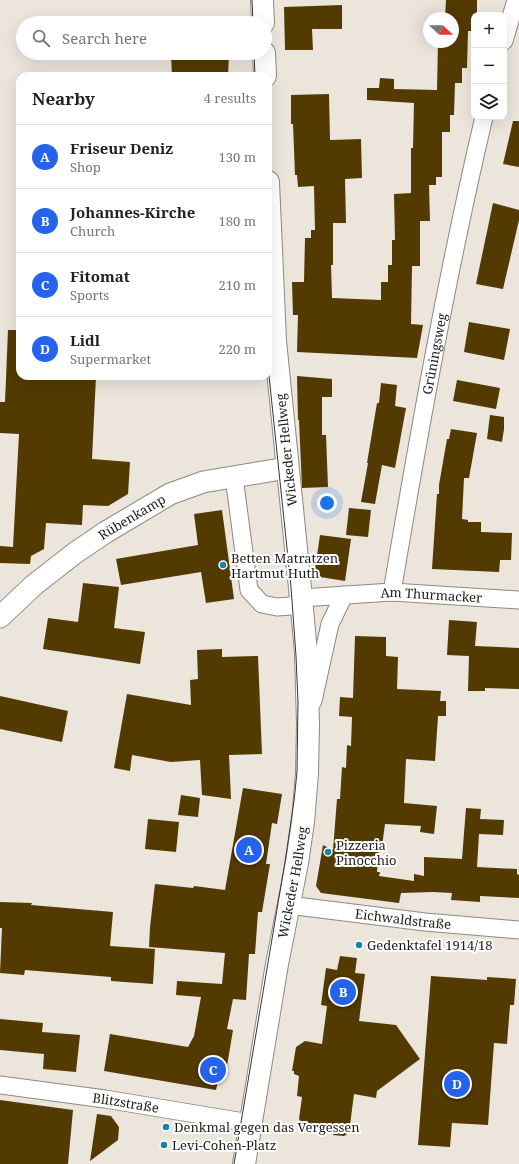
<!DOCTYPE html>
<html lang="en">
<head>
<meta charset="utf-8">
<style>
	:root { --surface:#fff; --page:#f2f2f2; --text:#222; --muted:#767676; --line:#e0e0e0; --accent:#2563eb }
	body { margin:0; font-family:"Noto Serif",serif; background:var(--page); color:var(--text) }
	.controls { position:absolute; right:12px; top:12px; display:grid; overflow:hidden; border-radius:8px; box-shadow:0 4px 16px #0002 }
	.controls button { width:36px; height:36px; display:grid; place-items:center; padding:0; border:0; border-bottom:1px solid var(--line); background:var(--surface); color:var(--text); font:20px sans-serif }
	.compass { position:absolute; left:423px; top:12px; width:36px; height:36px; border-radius:50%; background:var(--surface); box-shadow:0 4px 16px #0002; rotate:111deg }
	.you { position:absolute; left:327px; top:503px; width:14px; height:14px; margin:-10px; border:3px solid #fff; border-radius:50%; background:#1a73e8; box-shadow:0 0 0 6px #1a73e833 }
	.badge { display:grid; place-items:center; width:26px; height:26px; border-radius:50%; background:var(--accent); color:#fff; font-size:13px; font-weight:700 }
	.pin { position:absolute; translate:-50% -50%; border:2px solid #fff; box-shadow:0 1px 4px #0006 }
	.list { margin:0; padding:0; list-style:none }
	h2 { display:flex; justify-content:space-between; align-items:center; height:52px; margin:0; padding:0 16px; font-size:17px }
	h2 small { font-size:13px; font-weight:400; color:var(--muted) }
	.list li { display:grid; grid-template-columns:26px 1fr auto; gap:12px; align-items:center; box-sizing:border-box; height:64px; padding:0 16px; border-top:1px solid var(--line) }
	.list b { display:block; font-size:15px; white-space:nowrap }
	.list p { margin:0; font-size:13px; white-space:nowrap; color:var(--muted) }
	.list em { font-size:13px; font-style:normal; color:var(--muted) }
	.icon { flex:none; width:22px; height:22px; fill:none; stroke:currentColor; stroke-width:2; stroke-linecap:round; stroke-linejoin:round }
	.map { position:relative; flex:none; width:519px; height:1164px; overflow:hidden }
	.search { position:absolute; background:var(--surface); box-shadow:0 4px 16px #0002; left:16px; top:16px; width:256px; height:44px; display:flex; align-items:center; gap:10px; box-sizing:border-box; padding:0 14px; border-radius:22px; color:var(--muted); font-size:15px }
	.panel { position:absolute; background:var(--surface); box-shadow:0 4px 16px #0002; left:16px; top:72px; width:256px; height:308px; border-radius:12px }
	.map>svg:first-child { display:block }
</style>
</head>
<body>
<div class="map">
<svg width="519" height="1164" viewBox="0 0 519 1164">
	<rect width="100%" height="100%" fill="#ebe5dc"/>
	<g fill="#533a01">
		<path d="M446,0H477V15H474V31H468L467,68H462V83H455L454,115H450V132H442V177H436V185H429L430,221H420V266H412L411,324L423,325L417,358L297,352L298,315H293L292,282H304L305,238H311V230H315L314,186L298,187L297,175H295L293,124H291V95L329,94L330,140L361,139L362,178L345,179L346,223H333V265H331L332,298L381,300V282H388V265H392V240H395L394,194L411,193V148H413L414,103L367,100V88H379L380,78L394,79V89L437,90L438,42H453V18H445Z"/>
		<path d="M342,5V29H312L313,50H285L284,7Z"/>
		<path d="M171,53H229L228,76H172Z"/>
		<path d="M513,121H519V167L503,164Z"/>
		<path d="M493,203L519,210V220L503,289L476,284Z"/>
		<path d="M469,322L510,329L504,360L464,352Z"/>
		<path d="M8,330H20V376H96L92,459L130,462L128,494L108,506L83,505L82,525L46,523L44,549L31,556L30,564L0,563V546L13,547L19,434L0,433V402H5Z"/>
		<path d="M297,376L332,379V397H322V435H326L328,487L302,488L299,420H298Z"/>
		<path d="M457,380L500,388L496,409L453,401Z"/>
		<path d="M381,383L397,385L395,406L406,408L395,468L382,465L375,504L361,502L368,463H367L377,403H379Z"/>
		<path d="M490,415L504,417V429L502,442L487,439Z"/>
		<path d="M451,429L477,433L469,478H464L462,519L468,520V522H481V532L512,533L511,560H500L499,572L432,569L437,494H439V485L447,439H449Z"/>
		<path d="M349,508L371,510L368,537L346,535Z"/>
		<path d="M222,510L234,599L206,603L201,572L121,585L116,559L198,545L194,514Z"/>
		<path d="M320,535L351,539L345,581L314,576Z"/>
		<path d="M83,583L119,587L114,628L145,632L140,664L43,649L48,618L78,622Z"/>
		<path d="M449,620L477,622L475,646L519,648V689L485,688V691H468L469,656L447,655Z"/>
		<path d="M355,636L386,637V656L398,657L397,689L441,691L440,701H446V716H438L435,761L406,759L404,803L437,806L434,834L420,832L421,826L385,824L382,846H379L377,872H380L379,876L414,881V874L424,876V857L462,859L466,808L481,809L480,819L504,820L503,835L479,834L477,867L517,869V874L519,875V898L480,896V902L451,900L452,893L432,892L401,893L399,903L321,893L316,886L323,845L333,850L337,799H340L342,767L346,768L347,745L351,746L352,717L339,716L340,697L353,698Z"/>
		<path d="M222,649V657L258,656L262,754L229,755L231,799L202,795L200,760L171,762L132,755L130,771L114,768L127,694L191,705L190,680L198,679L197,650Z"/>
		<path d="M0,696L68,711L62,742L0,729Z"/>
		<path d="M243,788L282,794L277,824L272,823L266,864H270L262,912H258L255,954H249L246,1000L233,999L227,1029L233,1030L225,1078L219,1077L216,1090L104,1071L110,1034L188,1047L194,1036L201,997L176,995L177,981L222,984L225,953L149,947L150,927L155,884L193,888L194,886L225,890Z"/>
		<path d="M181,795L200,798L198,817L178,815Z"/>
		<path d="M148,819L179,822L176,852L145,849Z"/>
		<path d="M0,902L32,903L31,905L113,912L110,946L155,949L153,984L111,981V977L25,970L24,975L0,973L2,928H0Z"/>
		<path d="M340,956L357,958L355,973L365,974L359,1021L396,1025L420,1059L377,1091L376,1098L354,1094L349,1133L344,1136L333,1135L334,1132L322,1131V1129L304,1126L299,1119L302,1097L297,1096L299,1076L294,1074V1071H292L296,1047L305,1041L322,1044L327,1006L321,1005L326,968L337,970Z"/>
		<path d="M431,976L487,980V977L516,979L514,1005H510L507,1044L494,1043L488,1125L452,1123L450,1147L418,1145Z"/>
		<path d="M0,1019L43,1023L42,1032L80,1035L76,1072L43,1069L44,1054L0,1050Z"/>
		<path d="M0,1100L73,1110L68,1164H0Z"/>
		<path d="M97,1114L111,1116L119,1127L118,1140L90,1161Z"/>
	</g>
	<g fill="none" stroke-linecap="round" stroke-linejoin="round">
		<defs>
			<g id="minor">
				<path d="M504,41L516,0"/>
				<path id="s1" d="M234,477L249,590L262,604L277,607L292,606L301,598L392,592L519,600"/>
				<path id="s2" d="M392,592C419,433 447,274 484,117"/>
				<path d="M313,701L330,624L344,595"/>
				<path id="s3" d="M288,905L425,922L519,930"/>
				<path id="s4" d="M0,1085L105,1099L250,1123"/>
			</g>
			<g id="tertiary">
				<path id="s5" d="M0,617L34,585L75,553L106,532L170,494L203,482L287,468"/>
			</g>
			<g id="secondary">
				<path d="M262,0L263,23"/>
				<path d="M264,53L265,76"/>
				<path id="s6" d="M244,1164L277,964L297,863L303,822L307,773L308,724L306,653L301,598L275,341L268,182"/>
			</g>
		</defs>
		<use href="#minor" stroke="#8e8980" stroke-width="19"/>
		<use href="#tertiary" stroke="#8e8980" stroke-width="23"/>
		<use href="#secondary" stroke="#8e8980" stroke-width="24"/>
		<use href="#minor" stroke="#fff" stroke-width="17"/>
		<use href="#tertiary" stroke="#fff" stroke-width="21"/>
		<use href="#secondary" stroke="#fff" stroke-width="22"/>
		<g stroke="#373431" stroke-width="1">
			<path d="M252,0L253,23"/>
			<path d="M254,53L255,76"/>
			<path d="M234,1164L285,862L294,801L297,772L298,702L296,656L291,587L268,366"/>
		</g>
	</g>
	<g fill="#1882ab" stroke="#fff" stroke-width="1.5">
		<circle cx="223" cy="565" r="4"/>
		<circle cx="328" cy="852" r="4"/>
		<circle cx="359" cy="945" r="4"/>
		<circle cx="166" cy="1127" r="4"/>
		<circle cx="164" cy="1145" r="4"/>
	</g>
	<g text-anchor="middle" stroke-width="4" stroke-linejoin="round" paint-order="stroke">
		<g font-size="13" fill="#1e1c19" stroke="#fff">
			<text dy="5" stroke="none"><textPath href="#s2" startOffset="242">Grüningsweg</textPath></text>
			<text transform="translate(286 450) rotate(-96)" y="5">Wickeder Hellweg</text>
			<text dy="5" stroke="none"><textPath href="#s5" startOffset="166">Rübenkamp</textPath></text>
			<text dy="5" stroke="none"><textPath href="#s1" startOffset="306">Am Thurmacker</textPath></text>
			<text dy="5" stroke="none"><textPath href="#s6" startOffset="286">Wickeder Hellweg</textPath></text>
			<text dy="5" stroke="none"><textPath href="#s3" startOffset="116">Eichwaldstraße</textPath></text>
			<text dy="5" stroke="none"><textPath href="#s4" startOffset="127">Blitzstraße</textPath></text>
		</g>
		<g font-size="13" fill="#1e1c19" stroke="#fff" text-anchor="start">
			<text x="231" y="563">Betten Matratzen<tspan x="231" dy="15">Hartmut Huth</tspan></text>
			<text x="336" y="850">Pizzeria<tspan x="336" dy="15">Pinocchio</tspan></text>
			<text x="367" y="950">Gedenktafel 1914/18</text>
			<text x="174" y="1132">Denkmal gegen das Vergessen</text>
			<text x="172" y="1150">Levi-Cohen-Platz</text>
		</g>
	</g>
</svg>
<div class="controls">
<button>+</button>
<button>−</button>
<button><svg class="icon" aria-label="layers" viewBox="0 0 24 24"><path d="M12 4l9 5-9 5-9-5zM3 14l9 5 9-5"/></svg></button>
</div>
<svg class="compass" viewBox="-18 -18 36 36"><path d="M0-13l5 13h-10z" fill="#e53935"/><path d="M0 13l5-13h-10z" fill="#767676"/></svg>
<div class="you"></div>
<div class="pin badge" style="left:249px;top:850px">A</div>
<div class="pin badge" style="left:343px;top:992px">B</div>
<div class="pin badge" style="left:213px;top:1070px">C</div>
<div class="pin badge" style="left:457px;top:1084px">D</div>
<div class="search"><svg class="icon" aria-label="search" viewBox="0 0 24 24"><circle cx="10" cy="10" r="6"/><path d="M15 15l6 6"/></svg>Search here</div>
<section class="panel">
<h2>Nearby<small>4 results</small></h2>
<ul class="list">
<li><span class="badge">A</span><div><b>Friseur Deniz</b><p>Shop</p></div><em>130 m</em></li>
<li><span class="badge">B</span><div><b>Johannes-Kirche</b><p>Church</p></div><em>180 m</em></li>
<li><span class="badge">C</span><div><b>Fitomat</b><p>Sports</p></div><em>210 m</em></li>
<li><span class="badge">D</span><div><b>Lidl</b><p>Supermarket</p></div><em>220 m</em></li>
</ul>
</section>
</div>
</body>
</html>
